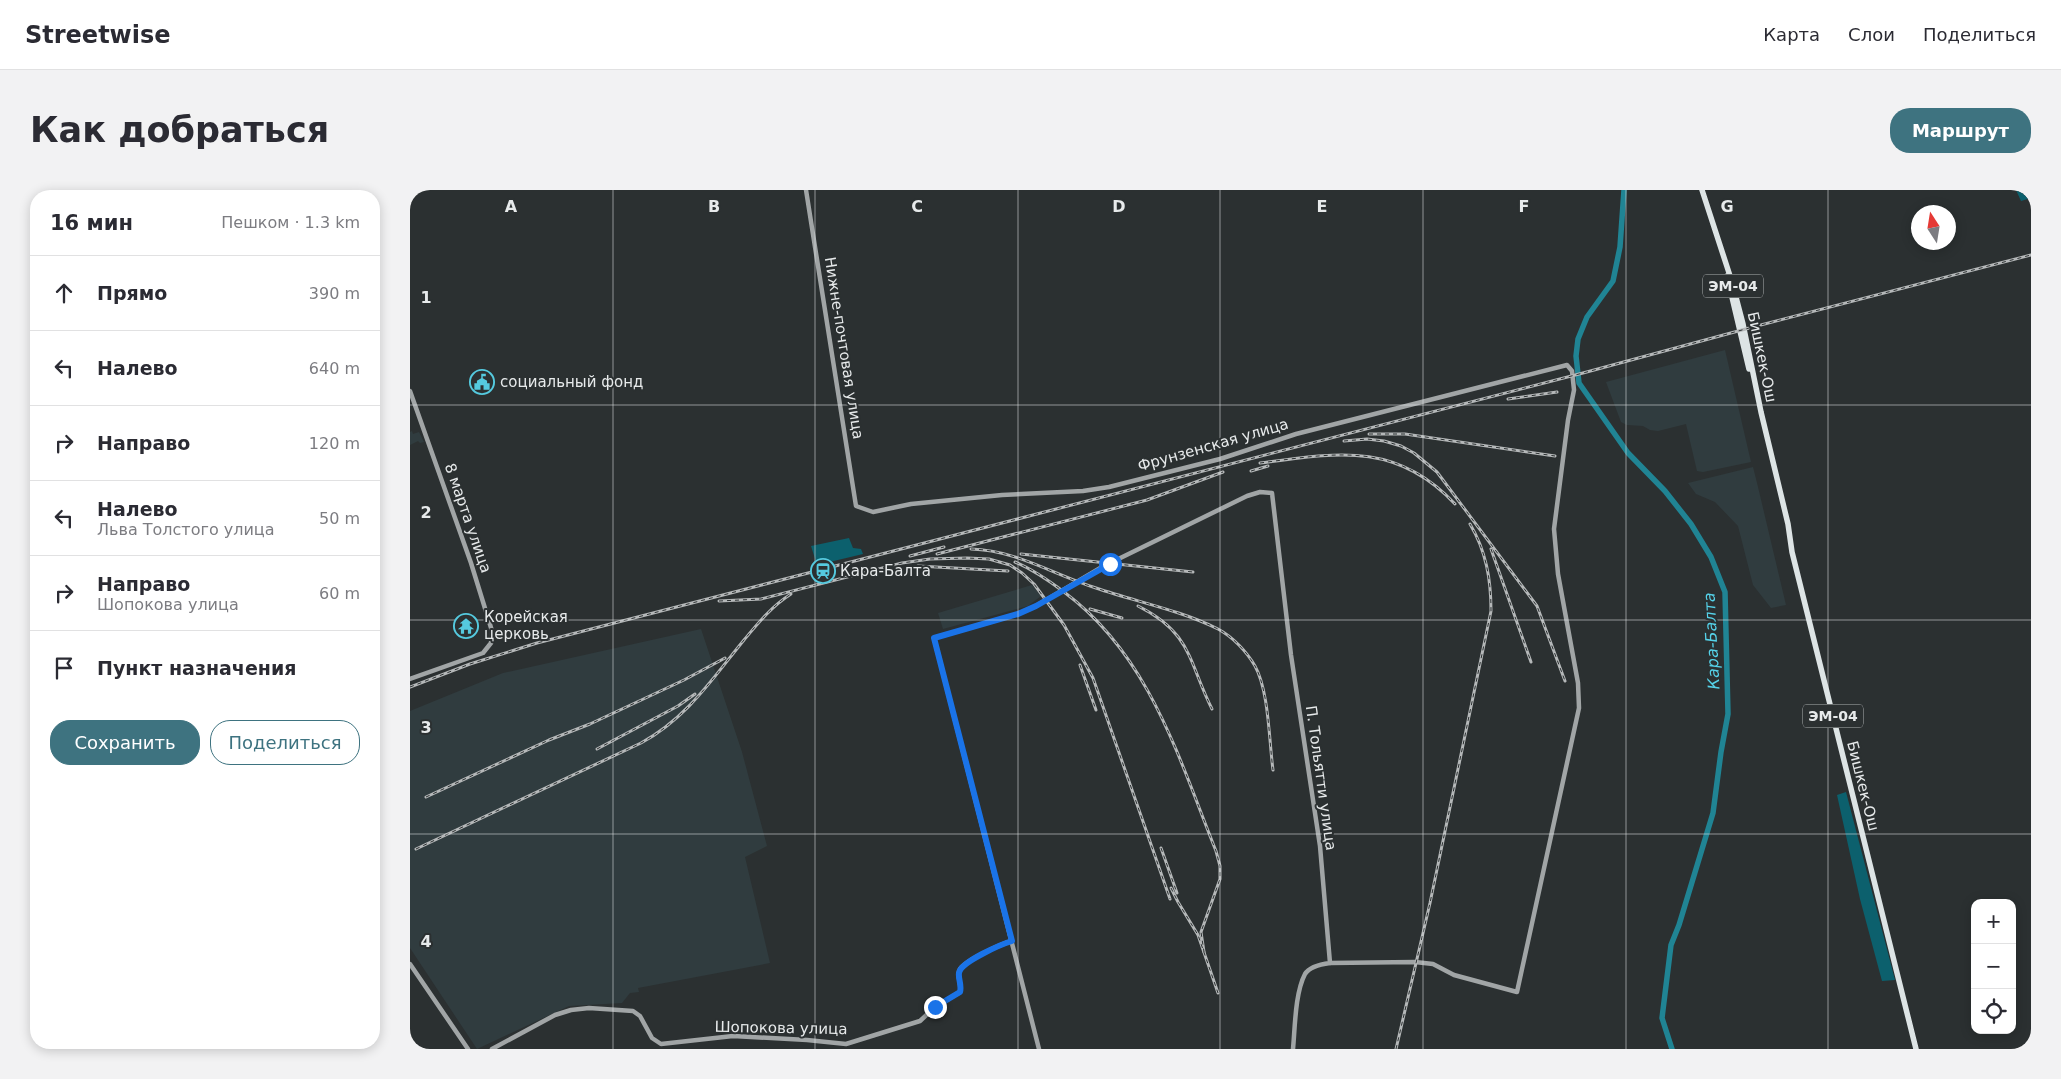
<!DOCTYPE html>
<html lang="ru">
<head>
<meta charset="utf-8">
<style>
	:root { --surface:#fff; --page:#f2f2f3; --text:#2b2b33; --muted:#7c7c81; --line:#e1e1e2; --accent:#3e7380 }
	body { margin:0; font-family:"DejaVu Sans",sans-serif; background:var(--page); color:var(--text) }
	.controls { position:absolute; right:15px; bottom:15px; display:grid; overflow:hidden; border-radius:10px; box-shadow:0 2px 12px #0003 }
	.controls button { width:45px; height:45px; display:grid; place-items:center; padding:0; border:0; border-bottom:1px solid var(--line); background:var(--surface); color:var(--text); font:25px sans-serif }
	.compass { position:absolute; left:1501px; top:15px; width:45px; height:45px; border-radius:50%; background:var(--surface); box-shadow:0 2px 12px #0003; rotate:348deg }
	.stop { position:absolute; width:15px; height:15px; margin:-11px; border:4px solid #1a73e8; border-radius:50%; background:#fff }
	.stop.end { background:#1a73e8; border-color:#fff; box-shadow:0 1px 5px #0008 }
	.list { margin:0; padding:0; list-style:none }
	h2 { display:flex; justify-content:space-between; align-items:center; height:65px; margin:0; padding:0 20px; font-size:21px }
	h2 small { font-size:16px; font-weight:400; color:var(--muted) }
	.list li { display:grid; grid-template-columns:32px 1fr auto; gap:15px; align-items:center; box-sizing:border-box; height:75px; padding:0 20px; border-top:1px solid var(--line) }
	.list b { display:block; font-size:19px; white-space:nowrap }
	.list p { margin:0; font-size:16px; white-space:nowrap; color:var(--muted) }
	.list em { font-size:16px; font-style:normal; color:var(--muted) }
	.actions { display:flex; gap:10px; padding:15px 20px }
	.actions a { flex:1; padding:11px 0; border:1px solid var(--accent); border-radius:20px; text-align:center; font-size:18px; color:var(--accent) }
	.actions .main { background:var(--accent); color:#fff }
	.icon { flex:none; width:28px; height:28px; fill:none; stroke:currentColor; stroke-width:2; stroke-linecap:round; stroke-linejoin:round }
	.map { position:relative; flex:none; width:1621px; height:859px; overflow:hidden; border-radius:20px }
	header { display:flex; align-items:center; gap:30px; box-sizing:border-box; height:70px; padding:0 25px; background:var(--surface); border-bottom:1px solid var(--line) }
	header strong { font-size:24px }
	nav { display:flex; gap:28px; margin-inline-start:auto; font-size:18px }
	.intro { display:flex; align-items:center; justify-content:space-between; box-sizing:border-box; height:120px; padding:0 30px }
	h1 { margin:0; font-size:35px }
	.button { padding:12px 22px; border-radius:20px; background:var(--accent); color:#fff; font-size:18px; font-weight:700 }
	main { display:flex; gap:30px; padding:0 30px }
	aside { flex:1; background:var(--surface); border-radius:20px; box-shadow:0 2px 12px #0003 }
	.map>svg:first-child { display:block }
</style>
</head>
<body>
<header>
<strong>Streetwise</strong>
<nav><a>Карта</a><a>Слои</a><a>Поделиться</a></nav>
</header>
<div class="intro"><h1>Как добраться</h1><a class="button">Маршрут</a></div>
<main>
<aside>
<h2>16 мин<small>Пешком · 1.3 km</small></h2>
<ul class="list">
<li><svg class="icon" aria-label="ahead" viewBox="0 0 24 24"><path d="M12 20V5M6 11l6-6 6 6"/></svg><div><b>Прямо</b></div><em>390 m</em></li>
<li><svg class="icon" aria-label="left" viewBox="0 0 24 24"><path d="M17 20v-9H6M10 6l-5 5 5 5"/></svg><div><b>Налево</b></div><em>640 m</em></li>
<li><svg class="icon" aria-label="right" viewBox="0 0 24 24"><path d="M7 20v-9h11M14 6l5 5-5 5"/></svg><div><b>Направо</b></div><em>120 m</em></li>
<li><svg class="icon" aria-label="left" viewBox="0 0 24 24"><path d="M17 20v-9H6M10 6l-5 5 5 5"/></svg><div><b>Налево</b><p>Льва Толстого улица</p></div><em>50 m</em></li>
<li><svg class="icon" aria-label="right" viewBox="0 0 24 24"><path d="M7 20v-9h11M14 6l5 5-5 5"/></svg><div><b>Направо</b><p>Шопокова улица</p></div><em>60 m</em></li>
<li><svg class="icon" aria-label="arrive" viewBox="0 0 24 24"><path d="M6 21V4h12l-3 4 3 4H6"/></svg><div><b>Пункт назначения</b></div></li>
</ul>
<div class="actions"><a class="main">Сохранить</a><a>Поделиться</a></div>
</aside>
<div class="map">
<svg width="1621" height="859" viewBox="0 0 1621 859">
	<rect width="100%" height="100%" fill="#2b3031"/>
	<g fill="#303c3f">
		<path d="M1315,160L1341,272L1293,282L1287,281L1276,234L1248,241L1240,240L1233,236L1217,235L1211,232L1196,192Z"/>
		<path d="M2,241L3,244L9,242L14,252L10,253L8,251L0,255V242Z"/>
		<path d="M1343,277L1348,297L1376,415L1361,418L1343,395L1328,336L1305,312L1286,304L1278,293Z"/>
		<path d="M622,395L631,406L618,416L533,439L528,423Z"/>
		<path d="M291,439L332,562L357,656L335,667L360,773L228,798L229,802L220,803L212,813L159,816L67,859L0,758V521L93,483Z"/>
	</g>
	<g fill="#0c606d">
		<path d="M1606,0H1621V8L1611,11Z"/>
		<path d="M439,348L443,358L451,359L453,364L407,375L401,356Z"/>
		<path d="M1436,602L1485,790L1472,791L1450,709L1427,605Z"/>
	</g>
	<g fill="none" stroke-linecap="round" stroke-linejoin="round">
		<path stroke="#208494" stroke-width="5.5" d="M1214,0L1210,57L1203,91L1177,127L1168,149L1166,166L1169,193L1218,263L1255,301L1281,334L1301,367L1315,402L1318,524L1311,562L1303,623L1269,735L1261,755L1252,828L1262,859"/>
		<g stroke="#a1a5a6" stroke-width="4.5">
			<path d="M396,0L446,316L463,322L501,314L592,305L673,301L699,297L810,269L886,244L1157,175L1162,181L1164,200L1158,230L1144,339L1148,384L1168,493L1169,518L1107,802L1044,785L1023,774L1005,772L920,773"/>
			<path d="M0,201L61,373L82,441L81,453L73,463L0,489"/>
			<path d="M0,774L58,859"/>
			<path d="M82,859L145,825L161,820L179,818L223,821L230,826L242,848L251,854L323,846L397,850L436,854L510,831L525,817L550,802C552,795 546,785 550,779C556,770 591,754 602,751"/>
			<path d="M629,859L524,448L608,424L626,416L692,377L837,306L850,302L862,303L881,465L910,656L920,773C912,774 900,776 895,784C885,803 885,838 883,859"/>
		</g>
		<g stroke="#dde4e5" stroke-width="5.5">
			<path d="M1292,0L1322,92L1333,134L1351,222L1378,334L1382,362L1506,859"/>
			<path d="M1317,86L1339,179"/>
		</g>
		<defs>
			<g id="rail">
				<path d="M1098,209L1147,202"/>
				<path d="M959,244H995L1145,266"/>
				<path d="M934,251L957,249L974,251L991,256L1004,263L1027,282L1127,416L1155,491"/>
				<path d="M850,273C926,263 986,251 1045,314"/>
				<path d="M841,281L858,276"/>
				<path d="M561,359C606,360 644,385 686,398C727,412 770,420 808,439C823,447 837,462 845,476C859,501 859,551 863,580"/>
				<path d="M1081,359L1121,472"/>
				<path d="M527,364L737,310L813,282"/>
				<path d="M611,364L783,382"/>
				<path d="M500,366L534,357"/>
				<path d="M605,372C624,380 638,390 654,402C739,465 768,566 806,661L810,676V689L791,742L794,762"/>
				<path d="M508,376L598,381"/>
				<path d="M309,411L351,409L492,373L520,369L557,368L579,369L600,375L612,383L624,394L654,435L683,488L760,709"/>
				<path d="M728,416C782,443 778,471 802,519"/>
				<path d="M680,419L712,428"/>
				<path d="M670,475L686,520"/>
				<path d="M0,497L60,474L127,453L1173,183L1343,137L1621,65"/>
				<path d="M187,559L268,516L285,504"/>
				<path d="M16,607L139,550L180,534L274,490L315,468"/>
				<path d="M751,658L767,703"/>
				<path d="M6,659L231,553C277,528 302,489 334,450C349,432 362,416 381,404"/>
				<path d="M761,698L768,712L788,745L808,803"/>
				<path d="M986,859L1020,713L1081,421C1081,389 1076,361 1060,334"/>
			</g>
		</defs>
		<use href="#rail" stroke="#b5b8b9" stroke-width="3"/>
		<use href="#rail" stroke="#2b3031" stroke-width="1" stroke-dasharray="4" stroke-linecap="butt"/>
	</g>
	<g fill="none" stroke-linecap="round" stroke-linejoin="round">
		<path stroke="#1a73e8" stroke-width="6" d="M525,817L550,802C552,795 548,789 549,783C550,772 592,754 602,751L524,448L608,424L626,416L700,374"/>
	</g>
	<path fill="none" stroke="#e7eaeb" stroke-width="1" stroke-opacity="0.55" d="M203,0V859M405,0V859M608,0V859M810,0V859M1013,0V859M1216,0V859M1418,0V859M0,215H1621M0,430H1621M0,644H1621"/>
	<defs>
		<symbol id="civic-ring" viewBox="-11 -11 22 22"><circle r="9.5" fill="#2b3031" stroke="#55cadf" stroke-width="1.5"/><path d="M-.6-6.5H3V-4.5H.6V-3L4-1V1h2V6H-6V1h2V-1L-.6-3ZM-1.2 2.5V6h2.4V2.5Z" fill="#55cadf"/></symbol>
		<symbol id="station-ring" viewBox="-11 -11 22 22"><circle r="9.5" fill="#2b3031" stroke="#55cadf" stroke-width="1.5"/><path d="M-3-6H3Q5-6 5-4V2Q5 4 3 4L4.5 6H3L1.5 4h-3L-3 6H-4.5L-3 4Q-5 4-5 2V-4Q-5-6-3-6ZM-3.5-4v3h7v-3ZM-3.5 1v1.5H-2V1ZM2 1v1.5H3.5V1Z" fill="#55cadf"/></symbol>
		<symbol id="temple-ring" viewBox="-11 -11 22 22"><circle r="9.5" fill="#2b3031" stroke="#55cadf" stroke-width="1.5"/><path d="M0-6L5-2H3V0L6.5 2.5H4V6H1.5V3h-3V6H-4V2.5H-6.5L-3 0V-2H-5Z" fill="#55cadf"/></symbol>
	</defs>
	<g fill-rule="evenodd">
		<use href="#civic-ring" x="58" y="178" width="28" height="28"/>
		<use href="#station-ring" x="399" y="367" width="28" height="28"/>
		<use href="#temple-ring" x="42" y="422" width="28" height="28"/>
	</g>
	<g text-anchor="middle" stroke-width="4" stroke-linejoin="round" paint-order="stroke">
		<g fill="#2b3031" stroke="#afb2b3" stroke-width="1">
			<rect x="1293" y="84.5" width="60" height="23" rx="4"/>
			<rect x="1393" y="514.5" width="60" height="23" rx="4"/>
		</g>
		<g font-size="14" font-weight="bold" fill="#e7eaeb">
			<text x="1323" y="101">ЭМ-04</text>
			<text x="1423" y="531">ЭМ-04</text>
		</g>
		<g font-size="15" fill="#e7eaeb" stroke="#2b3031">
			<text transform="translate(434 158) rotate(81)" y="5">Нижне-почтовая улица</text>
			<text transform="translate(1352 167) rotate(78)" y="5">Бишкек-Ош</text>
			<text transform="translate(803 255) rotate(-16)" y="5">Фрунзенская улица</text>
			<text transform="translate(58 328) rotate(71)" y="5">8 марта улица</text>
			<text transform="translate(911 588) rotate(82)" y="5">П. Тольятти улица</text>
			<text transform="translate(1453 596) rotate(76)" y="5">Бишкек-Ош</text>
			<text transform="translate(371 838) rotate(1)" y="5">Шопокова улица</text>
		</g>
		<g font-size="15" fill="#e7eaeb" stroke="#2b3031" text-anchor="start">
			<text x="90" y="197">социальный фонд</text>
			<text x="430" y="386">Кара-Балта</text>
			<text x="74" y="432">Корейская<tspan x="74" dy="17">церковь</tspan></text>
		</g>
		<g font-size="16" font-style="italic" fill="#55d2e9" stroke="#2b3031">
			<text transform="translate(1301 451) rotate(-93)" y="6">Кара-Балта</text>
		</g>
	</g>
	<g font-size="16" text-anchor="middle" font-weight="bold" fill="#e7eaeb" stroke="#2b3031" stroke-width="4" stroke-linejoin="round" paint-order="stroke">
		<text x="101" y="22">A</text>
		<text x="304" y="22">B</text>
		<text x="507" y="22">C</text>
		<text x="709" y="22">D</text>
		<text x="912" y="22">E</text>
		<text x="1114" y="22">F</text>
		<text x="1317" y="22">G</text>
		<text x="16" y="113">1</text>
		<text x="16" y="328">2</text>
		<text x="16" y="543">3</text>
		<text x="16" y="757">4</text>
	</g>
</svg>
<div class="controls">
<button>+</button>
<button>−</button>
<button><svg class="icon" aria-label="locate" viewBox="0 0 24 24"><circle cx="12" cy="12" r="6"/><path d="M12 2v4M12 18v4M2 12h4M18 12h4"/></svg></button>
</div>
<svg class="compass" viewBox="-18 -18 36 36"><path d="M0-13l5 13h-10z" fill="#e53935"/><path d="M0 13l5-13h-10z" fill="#7c7c81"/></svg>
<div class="stop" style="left:700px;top:374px"></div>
<div class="stop end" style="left:525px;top:817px"></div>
</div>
</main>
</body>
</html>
